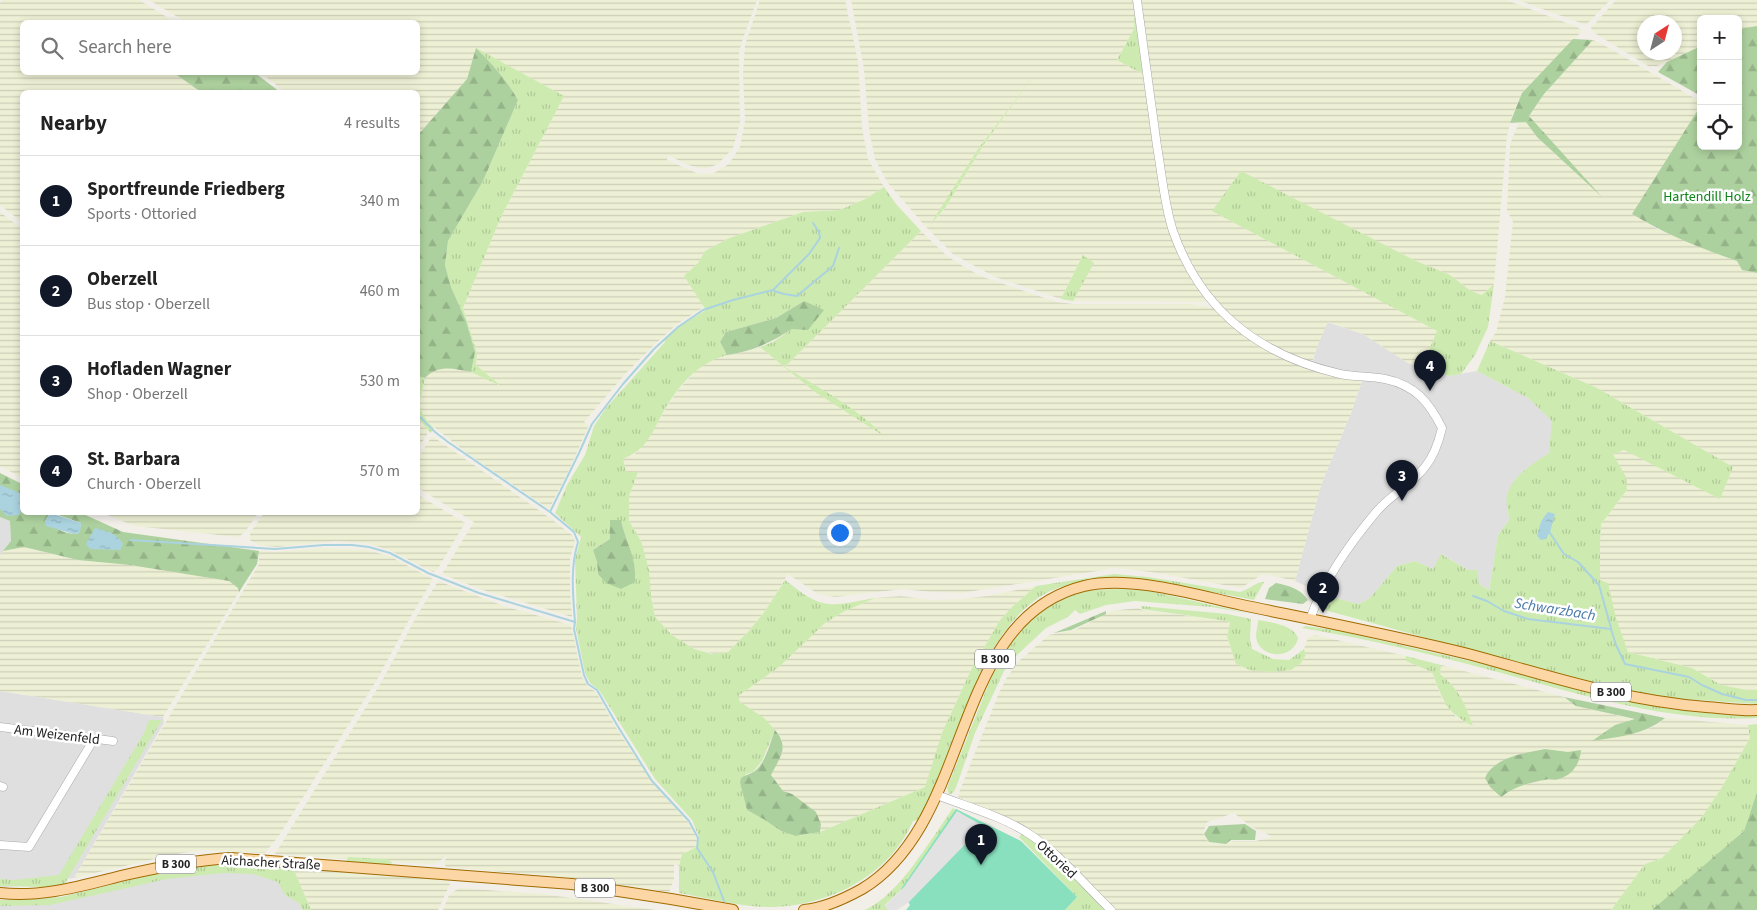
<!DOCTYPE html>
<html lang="en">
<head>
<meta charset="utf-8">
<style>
	:root { --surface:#fff; --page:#f2f2f2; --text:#222; --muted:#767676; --line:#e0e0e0; --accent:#111827 }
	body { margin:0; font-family:"Source Sans 3",sans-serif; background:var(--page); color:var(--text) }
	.controls { position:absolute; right:15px; top:15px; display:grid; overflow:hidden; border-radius:8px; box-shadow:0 2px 8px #0003 }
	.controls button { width:45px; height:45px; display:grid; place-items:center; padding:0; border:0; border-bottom:1px solid var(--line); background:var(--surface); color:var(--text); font:25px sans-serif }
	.compass { position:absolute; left:1637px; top:15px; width:45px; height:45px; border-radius:50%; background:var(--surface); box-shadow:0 2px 8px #0003; rotate:36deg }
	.you { position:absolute; left:839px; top:532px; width:18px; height:18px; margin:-12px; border:4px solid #fff; border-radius:50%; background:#1a73e8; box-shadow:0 0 0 8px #1a73e833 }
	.badge { display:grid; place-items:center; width:32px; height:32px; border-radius:50%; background:var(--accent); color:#fff; font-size:16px; font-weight:700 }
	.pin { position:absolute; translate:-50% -41px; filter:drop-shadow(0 1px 2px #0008) }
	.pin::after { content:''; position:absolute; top:26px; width:18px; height:15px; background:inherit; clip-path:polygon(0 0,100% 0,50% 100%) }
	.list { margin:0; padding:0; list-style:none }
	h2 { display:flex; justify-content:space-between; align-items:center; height:65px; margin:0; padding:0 20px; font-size:21px }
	h2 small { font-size:16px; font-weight:400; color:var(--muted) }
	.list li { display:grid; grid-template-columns:32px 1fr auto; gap:15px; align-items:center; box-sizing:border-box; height:90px; padding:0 20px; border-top:1px solid var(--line) }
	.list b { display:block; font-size:19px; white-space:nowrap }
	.list p { margin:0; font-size:16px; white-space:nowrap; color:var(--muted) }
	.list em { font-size:16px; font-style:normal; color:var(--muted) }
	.icon { flex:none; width:28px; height:28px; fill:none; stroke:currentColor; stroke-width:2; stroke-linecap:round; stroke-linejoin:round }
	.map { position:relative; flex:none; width:1757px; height:910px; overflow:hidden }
	.search { position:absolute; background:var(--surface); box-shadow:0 2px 8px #0003; left:20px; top:20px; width:400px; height:55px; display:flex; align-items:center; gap:12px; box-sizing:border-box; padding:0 18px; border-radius:8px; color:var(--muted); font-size:19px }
	.panel { position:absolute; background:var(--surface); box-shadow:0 2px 8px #0003; left:20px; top:90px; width:400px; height:425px; border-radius:8px }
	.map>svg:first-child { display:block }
</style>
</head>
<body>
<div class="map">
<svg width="1757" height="910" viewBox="0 0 1757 910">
	<defs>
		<pattern id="farmland-rules" width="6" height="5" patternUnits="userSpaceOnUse" patternTransform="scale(1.25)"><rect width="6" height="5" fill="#eef0d5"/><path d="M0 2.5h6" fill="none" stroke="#ccceb7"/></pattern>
		<pattern id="grass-tufts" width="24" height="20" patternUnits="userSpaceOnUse" patternTransform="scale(1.25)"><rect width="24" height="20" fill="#cdebb0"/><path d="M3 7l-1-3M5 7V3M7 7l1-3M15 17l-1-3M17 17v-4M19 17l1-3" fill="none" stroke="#b0c997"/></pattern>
		<pattern id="forest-firs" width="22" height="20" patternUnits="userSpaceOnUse" patternTransform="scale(1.25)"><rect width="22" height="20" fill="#add19e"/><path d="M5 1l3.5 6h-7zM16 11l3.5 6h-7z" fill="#95b388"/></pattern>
		<pattern id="water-ripples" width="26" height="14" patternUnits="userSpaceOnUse" patternTransform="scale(1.25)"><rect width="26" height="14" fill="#aad3df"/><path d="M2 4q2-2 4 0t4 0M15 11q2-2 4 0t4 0" fill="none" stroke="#92b5bf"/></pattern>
	</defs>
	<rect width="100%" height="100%" fill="#f2efe9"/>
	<g fill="#e0dfdf">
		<path d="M1327,322L1363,334L1408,363L1449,376L1477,371L1528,398L1553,421L1549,453L1526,469L1515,480L1507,496L1509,520L1498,535L1489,590L1479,584L1468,570L1442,554L1433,569L1415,561L1397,566L1370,598L1359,604L1327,596L1295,581L1321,485L1351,413L1362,381L1310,370L1318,344Z"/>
		<path d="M0,517L10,521L11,541L0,556Z"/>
		<path d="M0,691L163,717L164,723L74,878L0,888Z"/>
		<path d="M248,864L293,868L311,910H0V902L70,897L201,868Z"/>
	</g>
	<g fill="url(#farmland-rules)" fill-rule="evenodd">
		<path d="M2,0H139L175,22H22V72L174,73L201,92H22V222L0,205V3Z"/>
		<path d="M149,0H757L741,44L739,54L740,123L733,148L718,164L708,168H701L688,165L668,155L667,160L699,174H712L729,164L740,147L745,121L743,73L745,45L760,0H845L858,61L862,128L868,159L884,187L865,199L840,210L803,212L727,239L705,251L698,263L684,276L705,307L699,310L677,324L656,343L626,373L584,422L589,425L568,472L549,509L468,454L423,418L419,408L425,378L431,372L445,367L471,372L499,385L476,365L477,353L463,308L501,217L564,96L476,49L467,79L418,135V92H285L261,73L418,72V22H186Z"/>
		<path d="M851,0H1134L1135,8L1134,29L1117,60L1133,69L1145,74L1165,209L1209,302L1073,301L1083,255L1061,299L995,277L953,254L926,227L887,182L875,159L869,129L864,69ZM1018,97L984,144L945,208L933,222L978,149Z"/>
		<path d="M1140,0H1506L1577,27L1582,31L1522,93L1512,116L1507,136L1494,284L1482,295L1471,291L1450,275L1414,260L1342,224L1212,211L1438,331L1422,367L1408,363L1363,334L1328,322L1318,344L1312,362L1285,352L1265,343L1232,317L1203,286L1184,252L1168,205Z"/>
		<path d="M1518,0H1610L1586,25Z"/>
		<path d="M1616,0H1757V26L1738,29V19H1701V46L1657,66H1648L1593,32L1591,28ZM1644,22H1674V52H1644Z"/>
		<path d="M1593,40L1609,48L1701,102V105L1632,214L1657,229L1737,261L1742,270L1757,273V690H1747L1721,685L1692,668L1628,652L1600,580V544L1601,524L1627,490L1612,454L1624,449L1720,498L1733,467L1597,388L1490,341L1496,332L1505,297L1513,222L1507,210L1510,144L1519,123L1526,122L1537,137L1595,190L1529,116L1544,94Z"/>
		<path d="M0,212L22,229V478L0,466Z"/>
		<path d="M921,231L947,256L964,267L983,277L1057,302L1073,304H1190L1209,307L1213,308L1249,337L1294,363L1310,370L1362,381L1351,413L1321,485L1295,581L1266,574L1261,575L1241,588L1151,572L1116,568L961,593L933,592L902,589L836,597L818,594L788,574L765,611L748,632L728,652L715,654L694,649L672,635L655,617L641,541L629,521V496L638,472H626L623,459L634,455L655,427L667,406L679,389L698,368L714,358L748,351L760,347L785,367Z"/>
		<path d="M418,418L429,431L418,449Z"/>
		<path d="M432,436L550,518L572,535L575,542L570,558V591L572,617L480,589L442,574L474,522L418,488V458Z"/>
		<path d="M418,495L465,523L437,570L433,572L389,550L366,543L336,541L277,547L258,545L250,540V533L264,513L418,512Z"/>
		<path d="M102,513H258L245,532L238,537L135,526Z"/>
		<path d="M24,547L78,560L130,565L230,581L238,588L239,592L163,717L0,691V556L3,551Z"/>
		<path d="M323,548L367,550L389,556L433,579L410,618L378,678L280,834L265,853L201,850L171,855L74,878L259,564V551L275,552Z"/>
		<path d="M438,581L504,606L571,625L582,677L588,687L596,692L615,726L652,782L688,822L697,839L696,847L682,854L679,866L674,863V879L669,892L565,877L446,867L444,862L448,855L437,863L430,864L392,862L386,859L350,857L346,859L275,854L382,681L415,619Z"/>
		<path d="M1036,586L1012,607L1000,620L971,670L950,715L925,787L820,832L821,824L792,794L783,791L771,775L783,751L782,740L779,735L775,730L740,702L737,696L779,667L825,623L843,612L875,598L901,596L932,600L962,599L987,596Z"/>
		<path d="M1138,608L1143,610L1227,621L1230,623L1227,636L1236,664L1270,672L1306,655L1304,649L1308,637L1315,635L1406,656V661L1432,672L1442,699L1456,717L1473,726L1447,680L1440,674L1441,665L1564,697L1576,706L1636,720L1593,740L1643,731L1657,725L1665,718L1748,725L1750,738L1722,787L1702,817L1662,858L1645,864L1611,910H1116L1044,839L1028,829L961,803L958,795L999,693L1007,677L1019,661L1049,635L1075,630L1111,611ZM1544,749L1568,752L1559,779H1547L1513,788L1514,756ZM1234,813L1250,826L1273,837L1256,841H1233L1226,844L1209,843L1203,833L1207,822Z"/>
		<path d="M293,868L448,880L450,884L438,910H311Z"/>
		<path d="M459,888L543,894L655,910H443L449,895Z"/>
	</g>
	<g fill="url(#grass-tufts)" fill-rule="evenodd">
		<path d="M1135,8L1145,74L1133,69L1117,60L1134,29Z"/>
		<path d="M476,48L564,96L501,217L463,308L477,353L476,365L501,386L471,372L475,352L466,321L451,287L445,265L448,241L483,181L518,100C507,80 492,64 476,48Z"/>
		<path d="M1032,78L984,144L945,208L930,225L978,149Z"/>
		<path d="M1241,171L1414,260L1450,275L1471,291L1482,295L1494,284L1488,327L1475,355L1461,374L1449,376L1422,367L1437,331L1212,211Z"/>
		<path d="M884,187L896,204L921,231L785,367C819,388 856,407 884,436L815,392L760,347L773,342L792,329L804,301L776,318L726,332L720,342L727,355C698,363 682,382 666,407C653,429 649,449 623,459L626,472H638L629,496V521L641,541L649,570L651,596L655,617L672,635L694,649L712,654L728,652L748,632L765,611L785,580C796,588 809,600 823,603C839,607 859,600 875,598L843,612L825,623L779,667L738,696L740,702L764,718L775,730L762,761L753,772L746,774L740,783L747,810L769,822L781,831L798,836L820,832L925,787L942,733L971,670L1000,620L1012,607L1036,586L1114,574L1148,577L1240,592C1249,590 1255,582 1264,582L1254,600C1223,594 1191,588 1160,583C1146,581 1130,577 1115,578C1093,578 1056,585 1038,598C990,632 972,694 951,747C941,771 930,796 920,820L913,821C890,875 830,905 774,907C744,908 708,898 679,893V866L682,854L697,847L699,837L692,820L655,779L599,690L590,683L585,673L576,628L577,618L575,560L581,537L555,513L567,485L585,455L594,426L606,408L665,342L664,340L678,327L706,310L684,276L698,263L705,251L727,239L803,212L840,210L865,199ZM621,520C626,543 637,557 635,582L598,574L597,562L593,550L610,539Z"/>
		<path d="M1083,255L1094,263L1073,301L1061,299Z"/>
		<path d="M1490,341L1597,388L1733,467L1720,499L1624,450L1613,454L1626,477L1627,490L1601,524L1600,544V580L1608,583L1616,618L1628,652L1692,668L1721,685L1747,690H1757V704L1668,698L1598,685L1321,609V605L1327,596L1359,604L1370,598L1397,566L1415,561L1433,569L1441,554L1468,570H1477L1479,584L1489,590L1498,535L1509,520C1509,513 1505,502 1507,496C1512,475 1533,464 1549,453L1552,421L1528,398L1477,371Z"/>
		<path d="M418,376L425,378C420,402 414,409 434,428L431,433L418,418Z"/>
		<path d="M1113,589L1145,590L1247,613L1211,607L1135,601L1106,605L1080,614L1075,610L1068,617L1046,628L1015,657L1004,671L975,733L958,782L954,792L949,795L947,788L995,668L1011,640L1042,610L1063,599L1086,591Z"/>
		<path d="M1141,606L1227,614L1251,619L1250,639L1252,649L1273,659L1289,660L1304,649L1306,655L1301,663L1291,670L1270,672L1250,670L1236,664L1227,636L1230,623L1227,621L1142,609Z"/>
		<path d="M1258,620C1270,622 1293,625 1298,638C1293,662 1257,658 1256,636C1256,631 1258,625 1258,620Z"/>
		<path d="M1305,626L1335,630L1483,664L1620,700L1694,712L1757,715V718C1674,723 1585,696 1505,674C1438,656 1370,639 1302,628Z"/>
		<path d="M1406,656L1441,665L1440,674C1459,689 1465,704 1473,726C1445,712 1443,700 1432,672L1406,661Z"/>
		<path d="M149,720H162L64,885L44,887L0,886V879L14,880L59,875L144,733Z"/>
		<path d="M1757,724V792L1744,831L1656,908L1652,910H1611L1645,864L1662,858L1702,817L1722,787L1750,738L1748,725Z"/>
		<path d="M953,808L956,810L904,887L885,905L888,910H865C900,894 930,840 953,808Z"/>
		<path d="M1023,833L1043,848L1107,910H1065L1077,897L1019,837Z"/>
		<path d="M348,857L386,859L392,862L390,866L346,862Z"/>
		<path d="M210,865L293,868L311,910H302L300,904L285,895L278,882L252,874L223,873L167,879L50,905L0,906V900L39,899L61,897L175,869Z"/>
	</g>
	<g fill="url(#forest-firs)">
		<path d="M1757,26V273L1742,270L1737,261C1700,248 1665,234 1632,214L1701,105V146H1738V29Z"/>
		<path d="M1573,39L1593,40L1544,94L1529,116L1602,197L1537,137L1526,122L1510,123L1522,93Z"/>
		<path d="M1701,46V96L1658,72L1667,62Z"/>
		<path d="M476,48C492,64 507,80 518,100L483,181L448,241L445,265L451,287L466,321L475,352L471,372C454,369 439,364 425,378L418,376V135L467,79Z"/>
		<path d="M174,73H255L280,92H201Z"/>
		<path d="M804,301L824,310L808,330L792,329C770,343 753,351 727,355L720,342L726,332L776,318Z"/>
		<path d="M0,473L22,484V512L50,513L45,521C56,528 66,536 79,533L81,523L53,513H81L123,532L259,551L257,564L239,592L238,588L229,581L130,565L78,560L24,547L3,551L11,541L10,521L0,517Z"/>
		<path d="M610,520H621C626,543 637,557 635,582L621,589L606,583L598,574L597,562L593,550L610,539Z"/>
		<path d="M1276,583C1289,586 1300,588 1308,600L1303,604L1265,599L1269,588Z"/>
		<path d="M1106,611V614L1071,630L1054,633Z"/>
		<path d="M1564,697L1665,718C1644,735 1618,737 1592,741L1615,725L1635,719L1576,706Z"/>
		<path d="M775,730C790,748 780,757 771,775L783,791L792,794L816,812L821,824L820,832L796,836L781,831L765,820L747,810L740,783L741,778C745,775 751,774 755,771C766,762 770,743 775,730Z"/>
		<path d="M1545,749L1568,752L1581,750C1580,763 1573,775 1559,779C1555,781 1549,778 1544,780C1528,783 1514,787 1501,797L1490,787L1485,778C1494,757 1525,753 1545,749Z"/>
		<path d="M1757,792V910H1652L1744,831Z"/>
		<path d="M1245,824L1256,831L1255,840H1231L1226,844L1209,842L1204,834L1209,826Z"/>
	</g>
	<path fill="#88e0be" d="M956,809L1021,841L1077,897L1065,910H906L910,905L901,889Z"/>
	<path fill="#e2e2e2" d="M957,811L983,826L909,902L897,910H888L885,906L904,887Z"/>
	<g fill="url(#water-ripples)">
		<path d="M0,485L22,494V510L19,515L7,516L0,509Z"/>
		<path d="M1548,512L1555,514L1550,532L1546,539L1541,540L1537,536C1540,526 1540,520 1548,512Z"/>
		<path d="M50,513L81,523L80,533L74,534L46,526L45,521Z"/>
		<path d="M95,528C106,531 117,533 123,544L120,550L90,549L86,544Z"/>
	</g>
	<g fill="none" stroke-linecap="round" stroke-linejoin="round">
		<g stroke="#aad3df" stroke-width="2">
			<path d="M774,291L784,294L797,296L833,266L839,248"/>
			<path d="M418,415L435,432L448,442L550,512"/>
			<path d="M1548,530L1564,554L1578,562L1599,585L1611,628"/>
			<path d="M130,540L275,549L324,545H352L369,547L390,553L428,573L479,593L575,622"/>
			<path d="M1473,596L1487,601L1504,611L1528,619L1611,629L1616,645L1625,664L1689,677L1702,685L1722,694L1746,700H1757"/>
			<path d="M724,901L713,872L697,848L698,838L689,821L652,781L617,725L597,690L588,684L584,675L574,629L575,622C573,595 570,568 578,542L574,532L550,512L579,453L592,424L623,384L654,349L678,327L703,310L733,300L773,290L809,254L820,238L819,232L813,223"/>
		</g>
		<defs>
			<g id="minor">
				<path d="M1137,0C1144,49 1150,97 1157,146C1162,174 1164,204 1173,231C1201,311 1259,355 1340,374C1354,377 1370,376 1385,379C1415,385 1429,402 1442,428C1439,441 1434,456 1425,467C1412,484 1391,495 1377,511C1350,543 1324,580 1310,619"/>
				<path d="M0,727L113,741"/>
				<path d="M0,786L3,787"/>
				<path d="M937,795C965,806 1001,816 1026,832C1056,850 1085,885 1111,910"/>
				<path d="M0,845L29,847L94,739"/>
			</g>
			<g id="major">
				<path d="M0,893C43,898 84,885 125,875C160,867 195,860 231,858L572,884L671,899L733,910"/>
				<path d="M804,910C825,908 844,899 862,889C975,821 949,619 1084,586C1131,575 1196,595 1242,605C1319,621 1396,636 1472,655C1549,676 1625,701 1706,707C1723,708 1740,711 1757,710"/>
			</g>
		</defs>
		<use href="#minor" stroke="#a9a9a9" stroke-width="9"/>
		<use href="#major" stroke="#a06b00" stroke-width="12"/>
		<use href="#minor" stroke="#fff" stroke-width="8"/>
		<use href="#major" stroke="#fcd6a4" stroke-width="10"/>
	</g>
	<g text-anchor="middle" stroke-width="5" stroke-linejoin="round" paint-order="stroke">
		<g fill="#fff" stroke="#646464" stroke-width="1">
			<rect x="975" y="649.5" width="40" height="19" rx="4"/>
			<rect x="1591" y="682.5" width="40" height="19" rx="4"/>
			<rect x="156" y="854.5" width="40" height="19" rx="4"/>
			<rect x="575" y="878.5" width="40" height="19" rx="4"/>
		</g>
		<g font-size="12" font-weight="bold" fill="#222">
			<text x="995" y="663">B 300</text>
			<text x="1611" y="696">B 300</text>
			<text x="176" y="868">B 300</text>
			<text x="595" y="892">B 300</text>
		</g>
		<g font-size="14" fill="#0c8416" stroke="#fff">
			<text x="1707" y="201">Hartendill Holz</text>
		</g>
		<g font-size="14" fill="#222" stroke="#fff">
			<text transform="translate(57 734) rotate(7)" y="5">Am Weizenfeld</text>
			<text transform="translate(1057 859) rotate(43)" y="5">Ottoried</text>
			<text transform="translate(271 862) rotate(3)" y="5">Aichacher Straße</text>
		</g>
		<g font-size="15" font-style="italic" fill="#4a7aab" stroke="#fff">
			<text transform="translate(1555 609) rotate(9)" y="5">Schwarzbach</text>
		</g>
	</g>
</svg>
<div class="controls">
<button>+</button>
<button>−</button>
<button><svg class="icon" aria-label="locate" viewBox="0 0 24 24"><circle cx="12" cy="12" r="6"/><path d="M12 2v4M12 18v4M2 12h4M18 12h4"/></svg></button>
</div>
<svg class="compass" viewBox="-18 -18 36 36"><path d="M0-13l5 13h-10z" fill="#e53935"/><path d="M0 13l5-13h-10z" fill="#767676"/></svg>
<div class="you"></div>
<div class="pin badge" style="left:981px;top:865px">1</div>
<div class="pin badge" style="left:1323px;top:613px">2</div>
<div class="pin badge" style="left:1402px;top:501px">3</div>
<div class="pin badge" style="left:1430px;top:391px">4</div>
<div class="search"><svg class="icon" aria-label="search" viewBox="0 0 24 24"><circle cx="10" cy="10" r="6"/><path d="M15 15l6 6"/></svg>Search here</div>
<section class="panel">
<h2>Nearby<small>4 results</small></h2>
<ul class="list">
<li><span class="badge">1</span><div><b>Sportfreunde Friedberg</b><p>Sports · Ottoried</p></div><em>340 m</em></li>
<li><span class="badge">2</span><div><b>Oberzell</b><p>Bus stop · Oberzell</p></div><em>460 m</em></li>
<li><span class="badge">3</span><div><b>Hofladen Wagner</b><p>Shop · Oberzell</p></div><em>530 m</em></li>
<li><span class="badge">4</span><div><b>St. Barbara</b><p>Church · Oberzell</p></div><em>570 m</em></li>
</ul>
</section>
</div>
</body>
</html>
